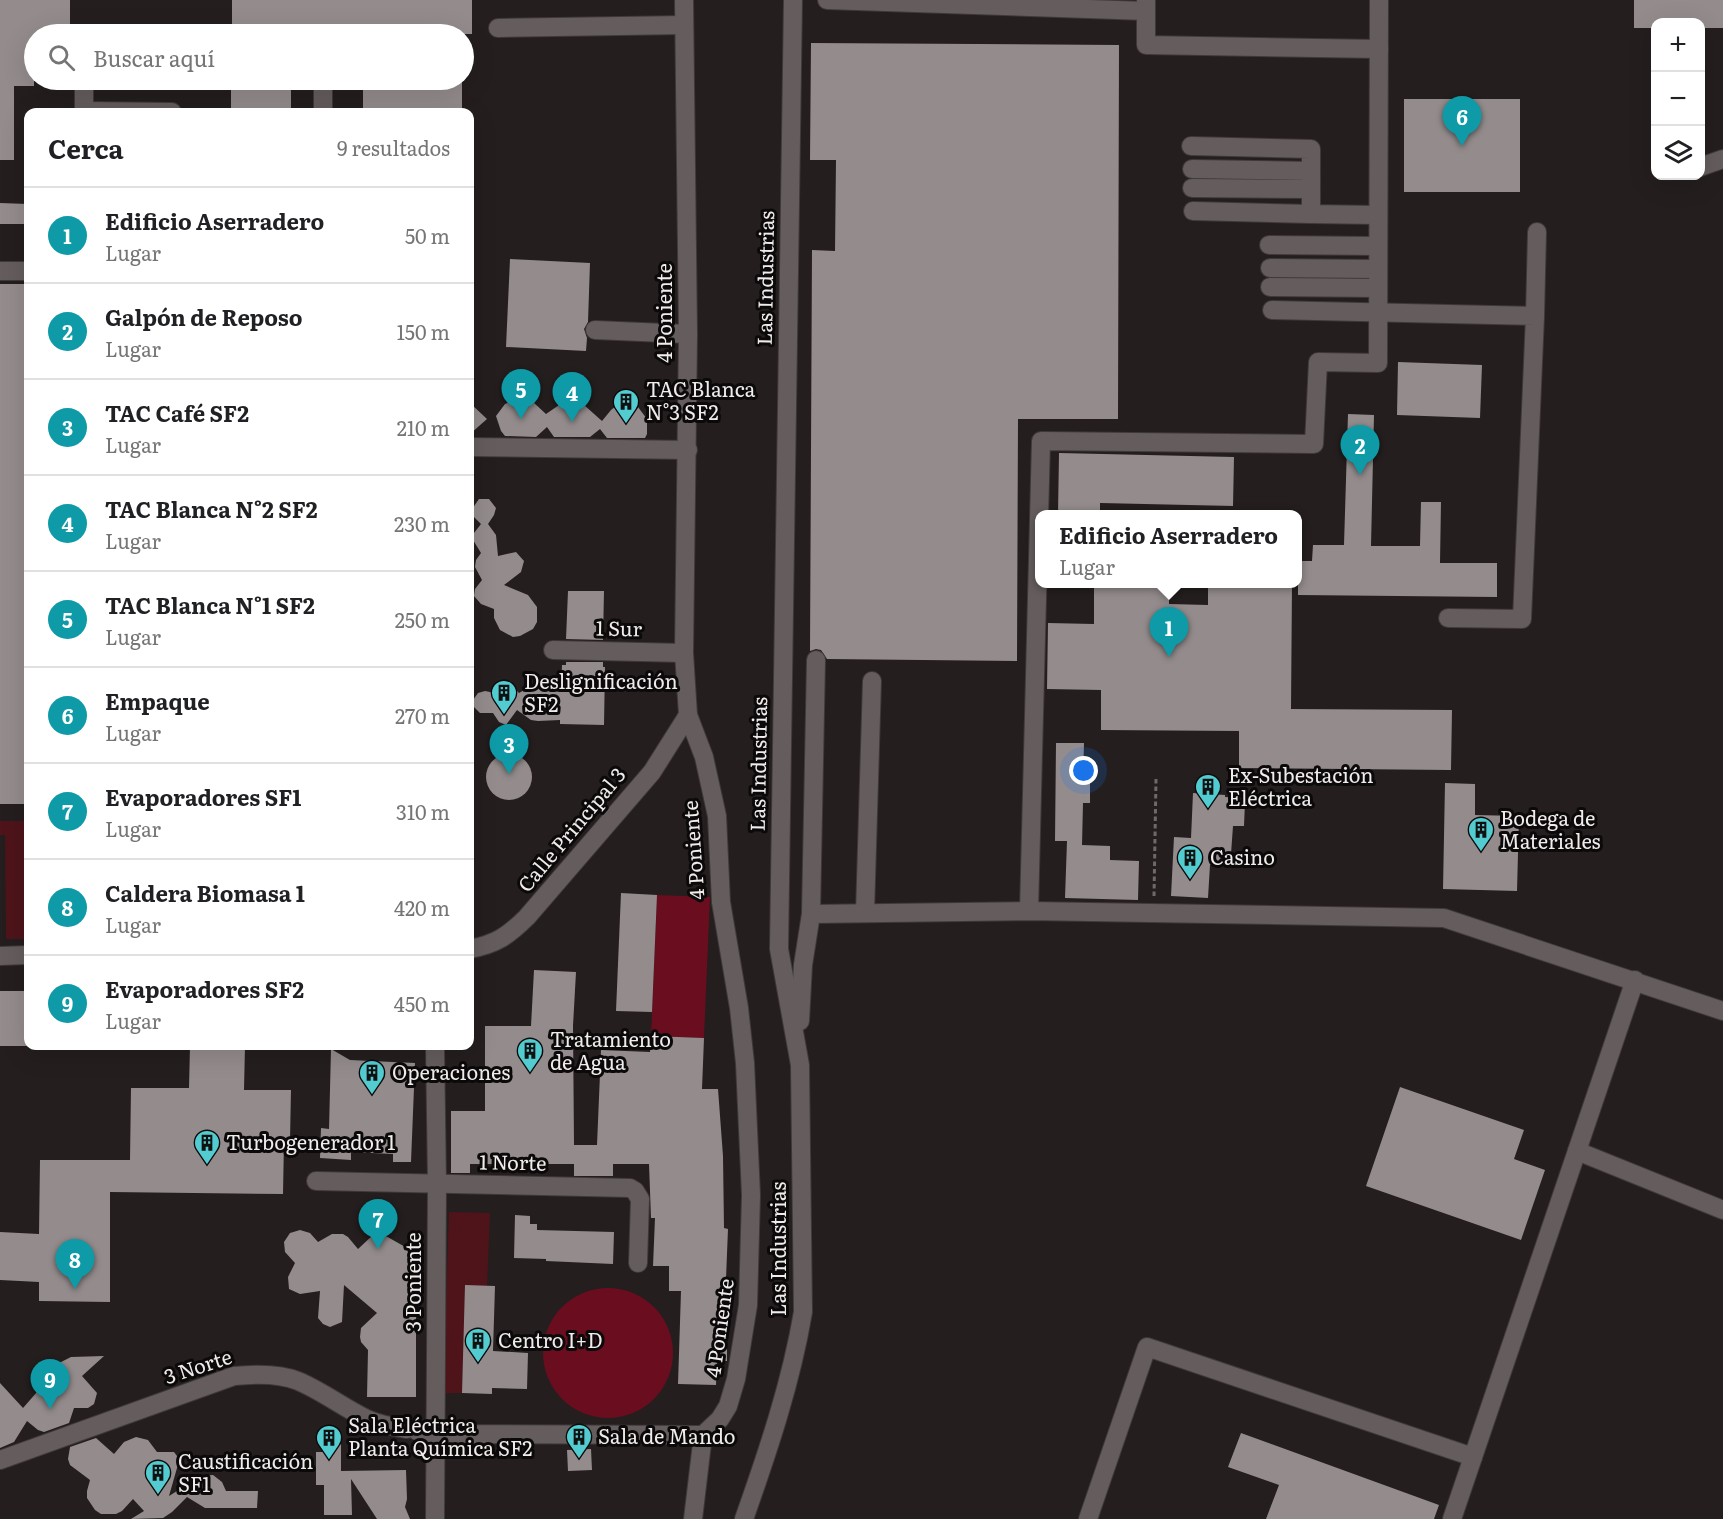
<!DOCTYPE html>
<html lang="es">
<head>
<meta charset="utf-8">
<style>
	:root { --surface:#fff; --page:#f6f6f6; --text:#202124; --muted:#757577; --line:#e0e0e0; --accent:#366e72 }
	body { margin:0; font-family:Literata,serif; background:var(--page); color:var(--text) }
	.controls { position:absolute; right:18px; top:18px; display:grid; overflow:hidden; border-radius:12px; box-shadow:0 6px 24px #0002 }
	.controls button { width:54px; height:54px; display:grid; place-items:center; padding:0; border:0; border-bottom:2px solid var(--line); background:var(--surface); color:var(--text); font:30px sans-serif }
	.you { position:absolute; left:1084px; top:771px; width:21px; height:21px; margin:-15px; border:4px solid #fff; border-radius:50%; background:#1a73e8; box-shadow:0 0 0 9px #1a73e833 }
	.badge { display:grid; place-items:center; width:39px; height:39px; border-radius:50%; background:var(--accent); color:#fff; font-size:20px; font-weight:700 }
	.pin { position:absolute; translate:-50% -50px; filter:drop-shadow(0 2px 3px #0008) }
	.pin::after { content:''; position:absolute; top:32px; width:21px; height:18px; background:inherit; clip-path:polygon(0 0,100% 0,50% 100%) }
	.popup { position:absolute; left:1035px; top:510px; width:267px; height:78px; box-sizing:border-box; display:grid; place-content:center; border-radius:12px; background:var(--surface); filter:drop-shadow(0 2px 4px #0005); font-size:20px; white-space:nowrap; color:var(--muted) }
	.popup b { font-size:22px; color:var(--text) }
	.popup::after { content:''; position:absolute; left:50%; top:100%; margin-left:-12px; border:12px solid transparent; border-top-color:var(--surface) }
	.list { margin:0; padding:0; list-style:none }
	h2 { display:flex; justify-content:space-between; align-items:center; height:78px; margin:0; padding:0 24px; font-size:26px }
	h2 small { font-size:20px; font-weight:400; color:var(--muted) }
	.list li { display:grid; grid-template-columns:39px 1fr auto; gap:18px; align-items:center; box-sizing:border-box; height:96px; padding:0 24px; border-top:2px solid var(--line) }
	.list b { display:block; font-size:22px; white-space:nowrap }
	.list p { margin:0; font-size:20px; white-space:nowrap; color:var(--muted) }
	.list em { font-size:20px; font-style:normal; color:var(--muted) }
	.icon { flex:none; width:33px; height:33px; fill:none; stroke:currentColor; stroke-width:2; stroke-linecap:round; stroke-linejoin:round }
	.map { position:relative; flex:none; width:1723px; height:1519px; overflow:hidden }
	.search { position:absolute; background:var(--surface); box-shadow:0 6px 24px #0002; left:24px; top:24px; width:450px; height:66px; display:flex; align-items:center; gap:15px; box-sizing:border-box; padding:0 21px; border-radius:33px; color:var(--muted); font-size:22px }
	.panel { position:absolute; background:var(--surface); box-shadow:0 6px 24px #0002; left:24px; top:108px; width:450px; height:942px; border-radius:12px }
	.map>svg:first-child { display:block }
</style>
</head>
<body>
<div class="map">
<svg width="1723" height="1519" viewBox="0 0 1723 1519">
	<rect width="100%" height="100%" fill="#241e1e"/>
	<g fill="#4e141a">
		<path d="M0,821H28V939H6L5,835H0Z"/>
		<path d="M449,1212L490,1213L487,1286L464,1334L462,1393H443Z"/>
	</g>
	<g fill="#6a0d1e">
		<path d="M657,895L710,897L704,1038L651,1036Z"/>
		<circle cx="608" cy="1353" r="65"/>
	</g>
	<g fill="#948c8c">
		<path d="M0,0H70V34H34V86H14V160H0Z"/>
		<rect x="232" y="0" width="240" height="34"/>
		<path d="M1634,0H1723V28H1701V22H1656V28H1634Z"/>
		<path d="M811,43L1119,45L1118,419H1018L1017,661L827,659L821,650L816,649L810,651L812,250L835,251L836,160H810Z"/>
		<rect x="231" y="80" width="60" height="32"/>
		<rect x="363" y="80" width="99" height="32"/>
		<rect x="1404" y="99" width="116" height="93"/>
		<path d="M0,203L28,204V224H0Z"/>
		<path d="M510,259L590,263L588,322L584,329L587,338L586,351L506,347Z"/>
		<rect x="0" y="284" width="28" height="520"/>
		<path d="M1398,362L1482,365L1480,418L1397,415Z"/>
		<path d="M518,398L533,402L546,414L562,403L577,402L584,405L602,421L611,410L616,406L631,404L638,407L647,419V434L645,438H607L600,429L590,437H554L547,427L536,437L505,436L501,431L496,416L505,404Z"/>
		<path d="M470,403L487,419L470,434Z"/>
		<path d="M1348,414L1374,415L1371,546H1420L1421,502H1441L1440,563H1497V597L1298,595V561H1312L1313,545H1344Z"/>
		<path d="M1059,453L1234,457L1233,506L1100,503V514H1058Z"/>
		<path d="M479,499H489L496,508L494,515L488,524L496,535L498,556L516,552L524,561L521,572L504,585L528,595L537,607V622L533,629L520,636L513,637L500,630L494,618V609L481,604L474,596L475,589L482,580L475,567L476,560L481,553L473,540L474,533L481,524L474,517L472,509Z"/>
		<path d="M1094,584H1169V604L1208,605V584H1292L1291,709L1452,710L1451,770L1239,768V731L1101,730V690L1047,689L1048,623L1094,624Z"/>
		<path d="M568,591H604L603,640L566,639Z"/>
		<path d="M566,662H603V667H605L604,725L560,724V720L538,721L531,720L517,710L506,725L499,722L493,713H480L474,707L473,700L478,693L485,691L495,693L505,684L510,683L519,693L533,685L540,684L561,688L562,665H566Z"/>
		<path d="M1056,743H1084L1083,783H1090V803H1083L1082,845L1110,846V860L1139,861L1138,900L1065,898L1067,841H1055Z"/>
		<circle cx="509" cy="777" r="23"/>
		<path d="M1445,783L1475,784V815L1519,816L1517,891L1443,889Z"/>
		<path d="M1193,793L1225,795V797L1241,798V802H1245L1244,826H1233L1231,854L1224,853L1223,865H1210L1208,898L1171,896L1174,837L1191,838Z"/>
		<path d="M621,893L657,895L652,1012L616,1011Z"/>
		<path d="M534,970L576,972L573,1026L574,1145H597L601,1050L650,1052L651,1036L704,1038L702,1089H718L723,1156L724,1228L728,1229L725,1304H719L718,1336H727V1361H717L716,1385L678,1384L681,1291H669V1266H653L655,1218H651L649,1164H613V1176H574V1164H470V1173H451V1111H485V1026H531Z"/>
		<rect x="0" y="991" width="28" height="55"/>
		<path d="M190,1046H245L244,1090H291L290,1140L284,1141L283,1194L110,1192V1302L39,1301V1282L0,1280V1232L39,1234L40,1160H130L131,1088H189Z"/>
		<path d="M331,1049L350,1060L415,1063L411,1162H393V1154L351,1152V1160L320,1158L321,1128L329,1129Z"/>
		<path d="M1400,1087L1524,1130L1514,1159L1545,1170L1521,1240L1366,1186Z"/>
		<path d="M515,1215L530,1216V1224H537V1230L614,1232L613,1264L546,1261V1259L514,1258Z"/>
		<path d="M300,1230L310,1233L318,1242L332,1234H343L348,1237L358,1249L373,1235H384L416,1253V1397H367L368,1350L361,1342L360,1337L361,1328L377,1313L344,1285L342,1322L330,1327L323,1324L318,1318L320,1291L300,1294L289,1289L288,1277L295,1263L285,1252L284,1242L290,1233Z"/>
		<path d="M465,1285L495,1286L493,1351L528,1353L527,1389L492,1388V1394L462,1393Z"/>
		<path d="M104,1356L82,1376L97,1393L94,1404L88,1408H74L69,1423L44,1432L38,1430L27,1421L14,1442L0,1448V1383L23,1408L44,1384L41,1382L57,1364L71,1357Z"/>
		<path d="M1241,1433L1439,1505L1434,1519H1266L1279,1485L1228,1467Z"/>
		<path d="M324,1435H341V1471L406,1470L407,1499L405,1507L410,1519H377L351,1479L352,1515H324V1485H316V1452H324Z"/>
		<path d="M136,1437L148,1440L157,1452H174L177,1456L179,1461L169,1496L201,1476L213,1475L222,1482L226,1491H258L257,1508H205L187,1497L172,1512L163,1518L131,1519L144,1511L133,1499L122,1511L116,1514H101L95,1510L87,1498V1491L90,1480L70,1465L68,1459L70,1447L96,1438L114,1454L124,1442Z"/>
		<path d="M591,1449L592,1470L568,1471L567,1450Z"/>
	</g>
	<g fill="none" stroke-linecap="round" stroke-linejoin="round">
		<defs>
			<g id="minor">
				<path d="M684,0L688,334L684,653L688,715L704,757L717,816L721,902L739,1008L745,1063L751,1195L748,1305L736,1379L728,1406L720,1419L703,1435"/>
				<path d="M827,0L1146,11V0"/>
				<path d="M1146,11V45L1379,49"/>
				<path d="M498,28L684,25"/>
				<path d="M323,87V112"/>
				<path d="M84,111L172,112"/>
				<path d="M84,112V80"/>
				<path d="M1191,146L1311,149V214L1378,215"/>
				<path d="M1700,167L1723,159"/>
				<path d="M1192,169L1311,171"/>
				<path d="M1192,188L1311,189"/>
				<path d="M1193,211L1311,214"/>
				<path d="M1269,245L1378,246"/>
				<path d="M1270,268L1378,269"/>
				<path d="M0,271H28"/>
				<path d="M1270,287L1378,288"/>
				<path d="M1272,310L1535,316L1522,619L1448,618"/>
				<path d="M1535,316L1537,232"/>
				<path d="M595,330L688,334"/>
				<path d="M470,447L688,450"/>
				<path d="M553,650L684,653"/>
				<path d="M1029,911L1041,441L1314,444L1318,362L1378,363L1379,0"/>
				<path d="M865,913L872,681"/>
				<path d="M811,914L816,660"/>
				<path d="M470,949C496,944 508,936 527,917L652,772L688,715"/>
				<path d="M0,956L28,955"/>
				<path d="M800,1021L803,965L811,914L1029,911L1444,918L1723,1011"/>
				<path d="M1577,1151L1723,1210"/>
				<path d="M316,1181L630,1188L635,1191L640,1199L638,1263"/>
				<path d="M417,1431L435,1434L703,1435"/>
				<path d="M0,1460L234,1376C254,1374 279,1373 298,1381C322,1391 344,1408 367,1419C380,1425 394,1427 407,1429"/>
				<path d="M435,1519L437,1184L435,1046"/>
				<path d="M693,1519L703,1435"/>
				<path d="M744,1519C768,1451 791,1383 803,1312L800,1065L779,949L793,0"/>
				<path d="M1088,1519L1147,1347L1473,1457"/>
				<path d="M1452,1519L1635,980"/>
			</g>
		</defs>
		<use href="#minor" stroke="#3f3a3a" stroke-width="20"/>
		<path stroke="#6f6a6a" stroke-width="3" stroke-dasharray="4.5 3" stroke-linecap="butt" d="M1154,896L1156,779"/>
		<use href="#minor" stroke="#655d5d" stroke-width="18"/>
	</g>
	<defs>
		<symbol id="building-pin" viewBox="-11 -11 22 30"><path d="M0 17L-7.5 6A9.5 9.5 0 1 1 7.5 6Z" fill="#52ccd1" stroke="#0b0909"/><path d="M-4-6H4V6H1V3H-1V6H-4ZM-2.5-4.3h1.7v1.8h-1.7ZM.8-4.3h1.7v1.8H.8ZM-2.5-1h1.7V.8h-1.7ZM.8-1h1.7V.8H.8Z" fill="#111"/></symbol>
	</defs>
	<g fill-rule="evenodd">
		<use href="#building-pin" x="611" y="387" width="30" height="40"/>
		<use href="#building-pin" x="489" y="678" width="30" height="40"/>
		<use href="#building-pin" x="1193" y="772" width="30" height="40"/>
		<use href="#building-pin" x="1466" y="815" width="30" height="40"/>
		<use href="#building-pin" x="1175" y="843" width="30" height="40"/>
		<use href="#building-pin" x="515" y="1036" width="30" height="40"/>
		<use href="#building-pin" x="357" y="1058" width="30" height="40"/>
		<use href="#building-pin" x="192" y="1128" width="30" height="40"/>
		<use href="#building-pin" x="463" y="1326" width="30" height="40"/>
		<use href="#building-pin" x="564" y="1422" width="30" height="40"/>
		<use href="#building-pin" x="314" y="1423" width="30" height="40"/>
		<use href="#building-pin" x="143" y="1458" width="30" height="40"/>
	</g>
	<g text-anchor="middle" stroke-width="6" stroke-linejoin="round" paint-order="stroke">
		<g font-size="20" fill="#f0ecec" stroke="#0b0909">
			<text transform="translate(766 278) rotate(-89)" y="7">Las Industrias</text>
			<text transform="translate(665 313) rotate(-90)" y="7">4 Poniente</text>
			<text transform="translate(619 629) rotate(1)" y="7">1 Sur</text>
			<text transform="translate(759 764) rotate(-89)" y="7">Las Industrias</text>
			<text transform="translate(572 830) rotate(-50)" y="7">Calle Principal 3</text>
			<text transform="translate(694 850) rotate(-94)" y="7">4 Poniente</text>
			<text transform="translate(513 1163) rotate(1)" y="7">1 Norte</text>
			<text transform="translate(779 1249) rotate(-90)" y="7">Las Industrias</text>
			<text transform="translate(414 1282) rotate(-90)" y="7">3 Poniente</text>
			<text transform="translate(720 1328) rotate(-82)" y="7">4 Poniente</text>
			<text transform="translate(198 1367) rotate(-18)" y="7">3 Norte</text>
		</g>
		<g font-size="20" fill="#f0ecec" stroke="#0b0909" text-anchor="start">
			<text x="646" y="397">TAC Blanca<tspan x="646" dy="23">N°3 SF2</tspan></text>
			<text x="524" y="689">Deslignificación<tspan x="524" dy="23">SF2</tspan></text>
			<text x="1228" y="783">Ex-Subestación<tspan x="1228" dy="23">Eléctrica</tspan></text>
			<text x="1500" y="826">Bodega de<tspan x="1500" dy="23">Materiales</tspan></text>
			<text x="1210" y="865">Casino</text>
			<text x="550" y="1047">Tratamiento<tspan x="550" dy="23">de Agua</tspan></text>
			<text x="392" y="1080">Operaciones</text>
			<text x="226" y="1150">Turbogenerador 1</text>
			<text x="498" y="1348">Centro I+D</text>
			<text x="348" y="1433">Sala Eléctrica<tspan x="348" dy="23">Planta Química SF2</tspan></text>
			<text x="598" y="1444">Sala de Mando</text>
			<text x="178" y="1469">Caustificación<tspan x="178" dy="23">SF1</tspan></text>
		</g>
	</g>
</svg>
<div class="controls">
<button>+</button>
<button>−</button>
<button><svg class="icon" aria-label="layers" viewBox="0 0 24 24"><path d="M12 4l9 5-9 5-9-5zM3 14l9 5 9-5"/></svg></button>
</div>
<div class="you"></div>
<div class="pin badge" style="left:1169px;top:657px;background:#0f9aa8">1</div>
<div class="popup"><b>Edificio Aserradero</b>Lugar</div>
<div class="pin badge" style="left:1360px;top:475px;background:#0f9aa8">2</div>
<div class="pin badge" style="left:509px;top:774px;background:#0f9aa8">3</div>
<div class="pin badge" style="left:572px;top:422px;background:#0f9aa8">4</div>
<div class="pin badge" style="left:521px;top:419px;background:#0f9aa8">5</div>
<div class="pin badge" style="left:1462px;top:146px;background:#0f9aa8">6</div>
<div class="pin badge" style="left:378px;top:1249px;background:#0f9aa8">7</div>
<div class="pin badge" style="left:75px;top:1289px;background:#0f9aa8">8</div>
<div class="pin badge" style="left:50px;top:1409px;background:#0f9aa8">9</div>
<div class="search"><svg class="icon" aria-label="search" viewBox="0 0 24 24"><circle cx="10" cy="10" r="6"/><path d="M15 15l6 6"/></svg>Buscar aquí</div>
<section class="panel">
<h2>Cerca<small>9 resultados</small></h2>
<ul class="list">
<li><span class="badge" style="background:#0f9aa8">1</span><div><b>Edificio Aserradero</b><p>Lugar</p></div><em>50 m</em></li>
<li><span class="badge" style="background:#0f9aa8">2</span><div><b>Galpón de Reposo</b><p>Lugar</p></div><em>150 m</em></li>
<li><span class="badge" style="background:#0f9aa8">3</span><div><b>TAC Café SF2</b><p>Lugar</p></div><em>210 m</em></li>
<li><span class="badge" style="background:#0f9aa8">4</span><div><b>TAC Blanca N°2 SF2</b><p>Lugar</p></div><em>230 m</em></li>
<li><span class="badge" style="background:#0f9aa8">5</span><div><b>TAC Blanca N°1 SF2</b><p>Lugar</p></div><em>250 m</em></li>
<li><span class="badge" style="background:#0f9aa8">6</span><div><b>Empaque</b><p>Lugar</p></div><em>270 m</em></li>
<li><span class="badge" style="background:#0f9aa8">7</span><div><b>Evaporadores SF1</b><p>Lugar</p></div><em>310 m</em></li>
<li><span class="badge" style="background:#0f9aa8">8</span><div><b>Caldera Biomasa 1</b><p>Lugar</p></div><em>420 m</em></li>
<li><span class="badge" style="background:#0f9aa8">9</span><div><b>Evaporadores SF2</b><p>Lugar</p></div><em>450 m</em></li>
</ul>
</section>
</div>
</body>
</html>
